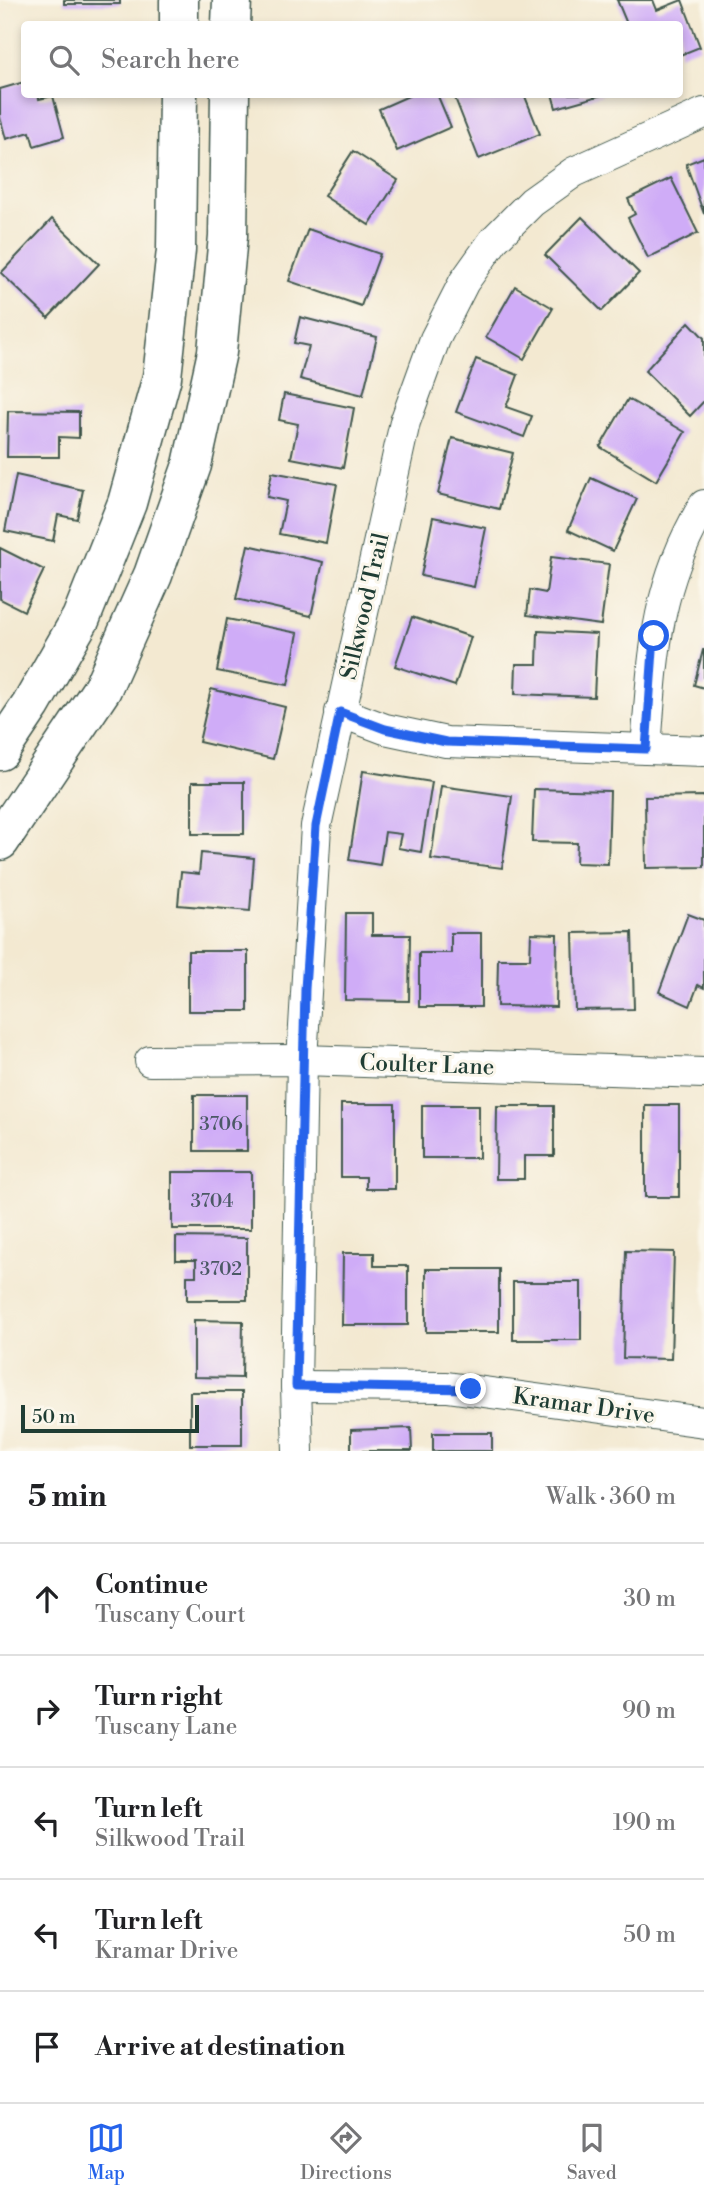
<!DOCTYPE html>
<html lang="en">
<head>
<meta charset="utf-8">
<style>
	:root { --surface:#fff; --page:#f6f6f6; --text:#202124; --muted:#757577; --line:#e0e0e0; --accent:#2563eb }
	body { margin:0; font-family:"Libre Bodoni",serif; background:var(--page); color:var(--text) }
	.scale { position:absolute; left:21px; bottom:18px; width:178px; box-sizing:border-box; padding-left:7px; border:4px solid #1f3d34; border-top:0; font-size:19px; line-height:24px; white-space:nowrap; color:#1f3d34; -webkit-text-stroke:5px #fbf7ec; paint-order:stroke }
	.stop { position:absolute; width:21px; height:21px; margin:-16px; border:5px solid #2563eb; border-radius:50%; background:#fff }
	.stop.end { background:#2563eb; border-color:#fff; box-shadow:0 2px 7px #0008 }
	.list { margin:0; padding:0; list-style:none }
	h2 { display:flex; justify-content:space-between; align-items:center; height:91px; margin:0; padding:0 28px; font-size:30px }
	h2 small { font-size:23px; font-weight:400; color:var(--muted) }
	.list li { display:grid; grid-template-columns:46px 1fr auto; gap:21px; align-items:center; box-sizing:border-box; height:112px; padding:0 28px; border-top:2px solid var(--line) }
	.list b { display:block; font-size:26px; white-space:nowrap }
	.list p { margin:0; font-size:23px; white-space:nowrap; color:var(--muted) }
	.list em { font-size:23px; font-style:normal; color:var(--muted) }
	.icon { flex:none; width:38px; height:38px; fill:none; stroke:currentColor; stroke-width:2; stroke-linecap:round; stroke-linejoin:round }
	.map { position:relative; flex:none; width:704px; height:1451px; overflow:hidden }
	.search { position:absolute; background:var(--surface); box-shadow:0 4px 10px #0003; left:21px; right:21px; top:21px; height:77px; display:flex; align-items:center; gap:18px; box-sizing:border-box; padding:0 24px; border-radius:7px; color:var(--muted); font-size:26px }
	.sheet { height:651px; background:var(--surface) }
	nav { display:flex; justify-content:space-around; align-items:center; box-sizing:border-box; height:98px; border-top:2px solid var(--line); background:var(--surface); font-size:19px; color:var(--muted) }
	nav a { display:grid; justify-items:center; gap:4px }
	nav .on { color:var(--accent) }
	.map>svg:first-child { display:block }
</style>
</head>
<body>
<div class="map">
<svg width="704" height="1451" viewBox="0 0 704 1451">
	<rect width="100%" height="100%" fill="#fbf7ec"/>
	<filter id="ink" filterUnits="userSpaceOnUse"><feTurbulence type="fractalNoise" baseFrequency=".0143" numOctaves="2"/><feDisplacementMap in="SourceGraphic" scale="14" xChannelSelector="R" yChannelSelector="G"/><feConvolveMatrix kernelMatrix="1 2 1 2 8 2 1 2 1" color-interpolation-filters="sRGB"/></filter>
	<filter id="wash" filterUnits="userSpaceOnUse"><feTurbulence type="fractalNoise" baseFrequency=".00686" numOctaves="4" result="noise"/><feDisplacementMap in="SourceGraphic" scale="28" xChannelSelector="R" yChannelSelector="G"/><feGaussianBlur stdDeviation="1.57" result="paint"/><feColorMatrix in="noise" values="0 0 0 0 0 0 0 0 0 0 0 0 0 0 0 0 0 1.4 0 .05"/><feComposite in="paint" operator="in"/></filter>
	<g filter="url(#wash)">
		<rect width="100%" height="100%" fill="#f3e9d1"/>
		<g id="blocks">
			<g fill="#cfacf7">
				<rect x="64" y="0" width="56" height="4"/>
				<path d="M617,0H653L657,10L682,0L700,47L680,55V24H627Z"/>
				<path d="M24,82V94H38L39,99L53,96L64,137L34,146L30,132L6,139L0,117V89Z"/>
				<path d="M413,94H437L451,127L397,151L379,109Z"/>
				<path d="M463,94H524L540,134L479,159L455,98Z"/>
				<path d="M552,94H602V95L556,108Z"/>
				<path d="M353,151L398,180L369,225L324,196Z"/>
				<path d="M704,157V214L686,164Z"/>
				<path d="M671,178L698,233L648,258L628,218L635,214L628,199Z"/>
				<path d="M582,217L639,273L602,311L545,255Z"/>
				<path d="M52,219L99,264L48,318L1,273Z"/>
				<path d="M308,229L380,254L361,306L289,281Z"/>
				<path d="M515,286L553,308L524,359L486,337Z"/>
				<path d="M300,317L377,337L363,395L300,379L309,346L294,343Z"/>
				<path d="M689,322L704,338V401L690,416L645,371Z"/>
				<path d="M476,359L518,375L506,407L532,416L524,437L456,412Z"/>
				<path d="M284,394L354,408L343,468L291,458L298,424L279,420Z"/>
				<path d="M628,399L685,432L656,481L600,447Z"/>
				<path d="M8,411L79,412V438L59,437V457H7Z"/>
				<path d="M452,438L513,453L499,509L438,494Z"/>
				<path d="M272,472L337,484L326,543L279,534L286,501L267,497Z"/>
				<path d="M16,475L83,490L77,519L58,515L53,541L5,531Z"/>
				<path d="M591,478L637,499L613,551L568,530Z"/>
				<path d="M433,517L486,528L474,587L421,576Z"/>
				<path d="M248,545L323,562L311,616L236,599Z"/>
				<path d="M0,548L44,570L24,611L0,599Z"/>
				<path d="M551,557L609,564L601,625L527,615L530,590L546,593Z"/>
				<path d="M412,617L471,637L455,686L395,666Z"/>
				<path d="M227,619L298,633L288,685L217,671Z"/>
				<path d="M538,631L597,634L594,697L515,694L516,664H537Z"/>
				<path d="M703,650H704V688L694,685Z"/>
				<path d="M211,689L285,707L273,759L199,742Z"/>
				<path d="M363,771L432,782L421,852L398,848L401,834L385,832L380,865L349,860Z"/>
				<rect x="192" y="782" width="52" height="52"/>
				<path d="M441,786L512,796L502,868L431,859Z"/>
				<path d="M534,789L610,791L608,864L576,863L577,843L532,842Z"/>
				<path d="M704,796V867L646,868L645,797Z"/>
				<path d="M201,853L254,858L250,911L178,905L181,872L199,874Z"/>
				<path d="M346,913H372V935H410L409,1001L345,1000Z"/>
				<path d="M688,914L704,920V988L698,985L690,1006L659,992Z"/>
				<path d="M632,932L634,1009L575,1010L573,933Z"/>
				<path d="M451,933H481V1007H419V953H451Z"/>
				<path d="M531,933L557,934L556,1007L497,1006L498,959H530Z"/>
				<rect x="188" y="951" width="60" height="60"/>
				<rect x="194" y="1095" width="53" height="56"/>
				<path d="M341,1104H395V1189H366V1177H341Z"/>
				<rect x="422" y="1105" width="57" height="53"/>
				<rect x="645" y="1105" width="34" height="92"/>
				<path d="M497,1106H554V1156H524V1179H496Z"/>
				<rect x="172" y="1172" width="79" height="57"/>
				<path d="M176,1237L247,1238V1300H187V1276H196V1260H176Z"/>
				<path d="M626,1251L674,1252L671,1359L623,1358Z"/>
				<path d="M343,1253H374V1266H408V1325H342Z"/>
				<rect x="426" y="1269" width="73" height="63"/>
				<rect x="513" y="1282" width="68" height="58"/>
				<path d="M194,1320L243,1321L242,1378L194,1377Z"/>
				<rect x="190" y="1392" width="52" height="53"/>
				<path d="M411,1428L412,1451H351V1430Z"/>
				<rect x="433" y="1433" width="59" height="18"/>
			</g>
		</g>
	</g>
	<g filter="url(#ink)">
		<use href="#blocks" fill-opacity="0" stroke="#3f574c" stroke-width="2"/>
		<g fill="none" stroke-linecap="round" stroke-linejoin="round">
			<defs>
				<g id="minor">
					<path d="M340,712L385,729L446,742L704,751"/>
					<path d="M646,749C653,657 655,586 704,505"/>
					<path d="M150,1061L302,1060L704,1073"/>
					<path d="M296,1386L447,1387L704,1422"/>
					<path d="M298,1451L296,1386L302,1060L316,826L405,422L435,339L464,282L494,240L532,202L574,172L704,113"/>
				</g>
				<g id="major">
					<path d="M179,24V0"/>
					<path d="M231,24L232,0"/>
					<path d="M0,751L31,705L81,618L127,503L162,377L176,250L178,94"/>
					<path d="M0,841L102,689L153,575L192,465L217,352L228,236L230,94"/>
				</g>
			</defs>
			<use href="#minor" stroke="#3f574c" stroke-width="32"/>
			<use href="#major" stroke="#3f574c" stroke-width="41"/>
			<use href="#minor" stroke="#fff" stroke-width="30"/>
			<use href="#major" stroke="#fff" stroke-width="38"/>
		</g>
	</g>
	<g fill="none" stroke-linecap="round" stroke-linejoin="round" filter="url(#ink)">
		<path stroke="#2563eb" stroke-width="9" d="M471,1389L296,1386L305,989L316,826L340,712L385,729L446,742L646,749L654,636"/>
	</g>
	<g text-anchor="middle" stroke-width="6" stroke-linejoin="round" paint-order="stroke">
		<g font-size="19" fill="#4b5965">
			<text x="221" y="1130">3706</text>
			<text x="212" y="1207">3704</text>
			<text x="221" y="1275">3702</text>
		</g>
		<g font-size="23" fill="#1f3d34" stroke="#fbf7ec">
			<text transform="translate(364 606) rotate(-77)" y="8">Silkwood Trail</text>
			<text transform="translate(427 1064) rotate(2)" y="8">Coulter Lane</text>
			<text transform="translate(584 1405) rotate(8)" y="8">Kramar Drive</text>
		</g>
	</g>
</svg>
<div class="scale">50 m</div>
<div class="stop" style="left:654px;top:636px"></div>
<div class="stop end" style="left:471px;top:1389px"></div>
<div class="search"><svg class="icon" aria-label="search" viewBox="0 0 24 24"><circle cx="10" cy="10" r="6"/><path d="M15 15l6 6"/></svg>Search here</div>
</div>
<section class="sheet">
<h2>5 min<small>Walk · 360 m</small></h2>
<ul class="list">
<li><svg class="icon" aria-label="ahead" viewBox="0 0 24 24"><path d="M12 20V5M6 11l6-6 6 6"/></svg><div><b>Continue</b><p>Tuscany Court</p></div><em>30 m</em></li>
<li><svg class="icon" aria-label="right" viewBox="0 0 24 24"><path d="M7 20v-9h11M14 6l5 5-5 5"/></svg><div><b>Turn right</b><p>Tuscany Lane</p></div><em>90 m</em></li>
<li><svg class="icon" aria-label="left" viewBox="0 0 24 24"><path d="M17 20v-9H6M10 6l-5 5 5 5"/></svg><div><b>Turn left</b><p>Silkwood Trail</p></div><em>190 m</em></li>
<li><svg class="icon" aria-label="left" viewBox="0 0 24 24"><path d="M17 20v-9H6M10 6l-5 5 5 5"/></svg><div><b>Turn left</b><p>Kramar Drive</p></div><em>50 m</em></li>
<li><svg class="icon" aria-label="arrive" viewBox="0 0 24 24"><path d="M6 21V4h12l-3 4 3 4H6"/></svg><div><b>Arrive at destination</b></div></li>
</ul>
</section>
<nav>
<a class="on"><svg class="icon" aria-label="map" viewBox="0 0 24 24"><path d="M3 6l6-2 6 2 6-2v14l-6 2-6-2-6 2zM9 4v14M15 6v14"/></svg>Map</a>
<a><svg class="icon" aria-label="directions" viewBox="0 0 24 24"><path d="M12 3l9 9-9 9-9-9zM9 14v-3h6M13 9l2 2-2 2"/></svg>Directions</a>
<a><svg class="icon" aria-label="saved" viewBox="0 0 24 24"><path d="M7 4h10v16l-5-4-5 4z"/></svg>Saved</a>
</nav>
</body>
</html>
